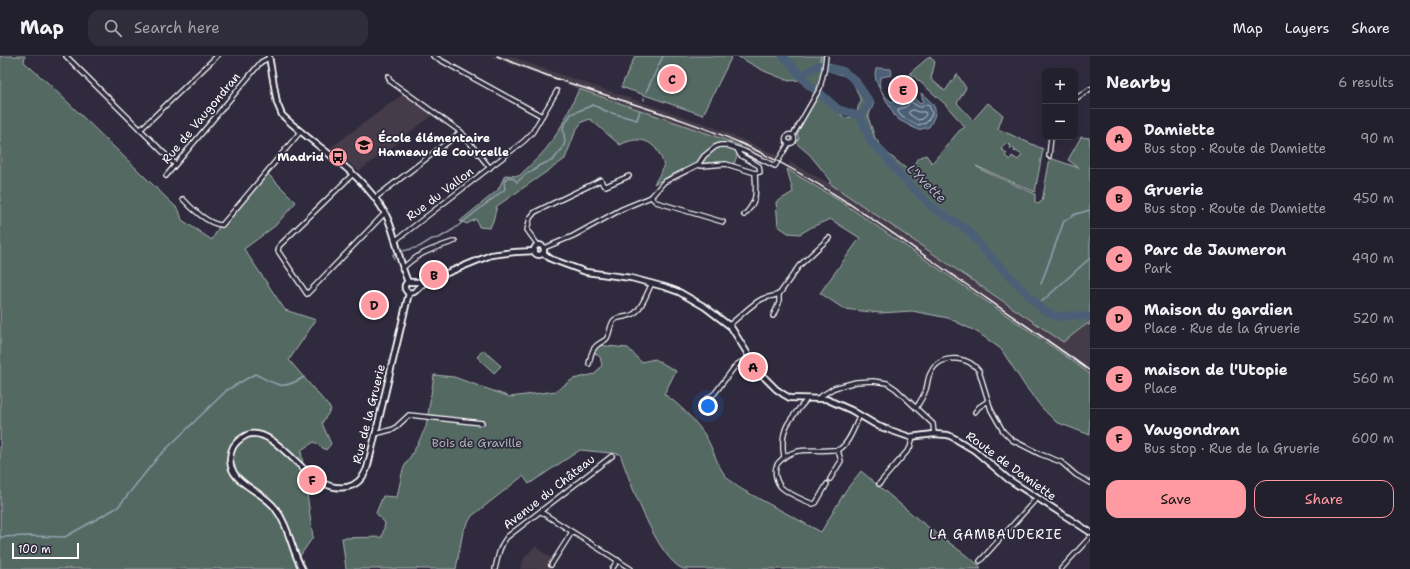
<!DOCTYPE html>
<html lang="en">
<head>
<meta charset="utf-8">
<style>
	:root { --surface:#23202e; --page:#2f2d3a; --text:#f1f3f6; --muted:#a3a3aa; --line:#403e4a; --accent:#ff9aa2 }
	body { margin:0; font-family:"Shantell Sans",sans-serif; background:var(--page); color:var(--text) }
	.controls { position:absolute; right:12px; top:12px; display:grid; overflow:hidden; border-radius:8px; box-shadow:0 4px 16px #0002 }
	.controls button { width:36px; height:36px; display:grid; place-items:center; padding:0; border:0; border-bottom:1px solid var(--line); background:var(--surface); color:var(--text); font:20px sans-serif }
	.scale { position:absolute; left:12px; bottom:10px; width:67px; box-sizing:border-box; padding-left:4px; border:2px solid #fff; border-top:0; font-size:11px; line-height:14px; white-space:nowrap; color:#fff; -webkit-text-stroke:3px #2f2a3d; paint-order:stroke }
	.you { position:absolute; left:708px; top:350px; width:14px; height:14px; margin:-10px; border:3px solid #fff; border-radius:50%; background:#1a73e8; box-shadow:0 0 0 6px #1a73e833 }
	.badge { display:grid; place-items:center; width:26px; height:26px; border-radius:50%; background:var(--accent); color:#111; font-size:13px; font-weight:700 }
	.pin { position:absolute; translate:-50% -50%; border:2px solid #fff; box-shadow:0 1px 4px #0006 }
	.list { margin:0; padding:0; list-style:none }
	h2 { display:flex; justify-content:space-between; align-items:center; height:52px; margin:0; padding:0 16px; font-size:17px }
	h2 small { font-size:13px; font-weight:400; color:var(--muted) }
	.list li { display:grid; grid-template-columns:26px 1fr auto; gap:12px; align-items:center; box-sizing:border-box; height:60px; padding:0 16px; border-top:1px solid var(--line) }
	.list b { display:block; font-size:15px; white-space:nowrap }
	.list p { margin:0; font-size:13px; white-space:nowrap; color:var(--muted) }
	.list em { font-size:13px; font-style:normal; color:var(--muted) }
	.actions { display:flex; gap:8px; padding:12px 16px }
	.actions a { flex:1; padding:9px 0; border:1px solid var(--accent); border-radius:12px; text-align:center; font-size:14px; color:var(--accent) }
	.actions .main { background:var(--accent); color:#111 }
	.icon { flex:none; width:22px; height:22px; fill:none; stroke:currentColor; stroke-width:2; stroke-linecap:round; stroke-linejoin:round }
	.map { position:relative; flex:none; width:1090px; height:513px; overflow:hidden }
	header { display:flex; align-items:center; gap:24px; box-sizing:border-box; height:56px; padding:0 20px; background:var(--surface); border-bottom:1px solid var(--line) }
	header strong { font-size:19px }
	nav { display:flex; gap:22px; margin-inline-start:auto; font-size:14px }
	.search { width:280px; height:36px; background:var(--page); display:flex; align-items:center; gap:10px; box-sizing:border-box; padding:0 14px; border-radius:12px; color:var(--muted); font-size:15px }
	main { display:flex }
	aside { flex:1; background:var(--surface) }
	.map>svg:first-child { display:block }
</style>
</head>
<body>
<header>
<strong>Map</strong>
<div class="search"><svg class="icon" aria-label="search" viewBox="0 0 24 24"><circle cx="10" cy="10" r="6"/><path d="M15 15l6 6"/></svg>Search here</div>
<nav><a>Map</a><a>Layers</a><a>Share</a></nav>
</header>
<main>
<div class="map">
<svg width="1090" height="513" viewBox="0 0 1090 513">
	<rect width="100%" height="100%" fill="#2f2a3d"/>
	<filter id="ink" filterUnits="userSpaceOnUse"><feTurbulence type="fractalNoise" baseFrequency=".025" numOctaves="2"/><feDisplacementMap in="SourceGraphic" scale="8" xChannelSelector="R" yChannelSelector="G"/><feConvolveMatrix kernelMatrix="1 2 1 2 8 2 1 2 1" color-interpolation-filters="sRGB"/></filter>
	<g filter="url(#ink)">
		<g fill="#443b48">
			<path d="M489,0H511L533,9L706,68L733,79L779,100L775,107L715,80L542,20Z"/>
			<path d="M403,38L433,59L398,85L399,86L359,115L330,92Z"/>
			<path d="M790,106L829,127L1063,286L1087,268L1090,269V318L1063,298L840,145L787,113Z"/>
			<path d="M535,490L552,503L549,508L552,510L550,513H520L525,501Z"/>
		</g>
		<g fill="#546964" stroke="#aab4b2" fill-rule="evenodd">
			<path d="M0,0H25L24,6L49,28L179,154L182,164L212,184L222,165L265,115L296,146L275,170L244,193L285,254L316,264L289,304L331,353L322,367L331,388L326,394L314,386L301,394L313,481L300,500L307,513H0Z"/>
			<path d="M635,0H732L703,59L621,31Z"/>
			<path d="M737,0H825V8L817,36L845,62L857,60L858,51L861,45L853,26L845,20L826,14L829,7L857,21L874,47L868,61L875,82L886,96L909,115L918,102L926,99L932,107L959,75L965,71L944,47L910,17L930,0L935,6L931,23L945,35L957,18L966,32L957,47L973,64L988,47L1003,59L998,73L1043,93L1035,136L976,110L984,115L1035,138V146L1038,148L1042,145L1050,102L1079,112L1068,104L1081,81L1090,82V269L1087,268L1063,286L829,127L831,125L810,99L796,87L799,83L797,78L817,36L799,24L789,25L764,15ZM1006,87L1011,90L1010,92L1011,94L1013,92L1015,94L1014,95L1015,96L1016,95L1022,99L1018,104L1012,100L1010,104L1005,100L1007,97L1001,93Z"/>
			<path d="M579,33L715,80L741,90L734,108L718,106L694,108L654,128L664,111C659,87 642,77 620,89L590,63L582,66L576,74L565,103L497,150L493,165L490,172L479,171L476,163L467,168L460,165L498,134L505,119L519,120C529,110 541,100 549,89C562,72 570,52 579,33Z"/>
			<path d="M787,113L840,145L1063,298L1090,318V379L1056,366L1042,352L1025,330L1001,293L977,276L948,262L912,255L880,257L844,253L820,237L860,182L830,163L812,171L800,178L788,177L778,170L776,146L793,136Z"/>
			<path d="M597,289L628,292L641,306L655,303L676,315L664,338C678,347 696,365 705,379C719,403 716,418 743,434L821,476L846,434L861,415L919,464L979,509L981,513H683C657,502 630,426 620,398L580,394L529,428L523,420L472,460L463,475L456,513H346L342,482L382,481L385,467L376,457L383,440L397,441L403,413L416,391L426,371L434,319L454,321L510,341L556,335L573,323L595,318L602,309L600,301L595,297Z"/>
			<path d="M483,294L501,310L494,317L477,301Z"/>
		</g>
		<path fill="#4c6177" stroke="#94a0ad" d="M879,12L891,13L892,19L881,21C876,31 884,40 892,46L894,44L901,49L905,48L907,45L906,42L909,41L910,39H913L914,42L920,48L923,45L921,37C936,50 940,53 929,71L918,74L899,64L894,59L876,25L875,18L876,13Z"/>
		<g fill="none" stroke-linecap="round" stroke-linejoin="round">
			<g stroke="#b7c0c9" stroke-width="1">
				<path d="M911,46L919,51H922L926,48L929,49L932,58L926,67L918,69L902,61L898,56V53L906,51Z"/>
				<path d="M913,54L918,56H925L926,58L923,63L918,64L909,58V56Z"/>
			</g>
			<g stroke="#94a0ad" stroke-width="1.5">
				<path d="M819,9L821,0"/>
				<path d="M646,36L663,0"/>
				<path d="M644,44V42"/>
				<path d="M403,195L419,191L432,183L439,182L454,173L505,133L504,125L508,121L513,122L517,126L526,118L535,114L538,110L553,104L562,93L565,86L563,71L571,58L593,49L608,56L637,64L640,54"/>
				<path d="M394,203L393,198H395"/>
				<path d="M1041,228L1064,165L1076,158L1090,154"/>
				<path d="M1038,249L1090,202"/>
				<path d="M0,481L29,480L65,481L118,451L158,401L227,334L255,318C277,329 282,335 304,321"/>
			</g>
			<g stroke="#4c6177" stroke-width="8">
				<path d="M783,0L791,8L807,28L821,38L838,53L860,60L871,86L883,97L894,112L904,123L933,152L968,174L984,194L1042,253L1055,260L1060,261L1071,259L1090,261"/>
				<path d="M800,20L819,9L843,15L854,23L870,46C869,51 863,55 860,60"/>
			</g>
			<defs>
				<g id="minor">
					<path d="M66,0L175,108"/>
					<path d="M433,0L542,60"/>
					<path d="M388,20L390,25L461,76L490,112"/>
					<path d="M1075,43L1090,33"/>
					<path d="M140,74L217,0"/>
					<circle cx="790" cy="83" r="4.5"/>
					<path d="M793,79L820,32L824,15L826,0"/>
					<path d="M1049,100L1051,81"/>
					<path d="M698,109L702,110L726,108L755,117L760,116L759,110L740,99L737,93"/>
					<path d="M353,118L279,190L278,195L307,238L385,157"/>
					<path d="M166,120L261,6L269,2"/>
					<path d="M651,141L656,146L723,166"/>
					<path d="M375,142L461,76"/>
					<path d="M183,143C191,152 209,169 222,169L301,75"/>
					<path d="M744,159C758,145 756,136 755,117"/>
					<path d="M396,184L524,85L532,77L557,35"/>
					<path d="M538,189L527,174L530,162L535,156L601,124L603,129L606,130L629,120"/>
					<path d="M544,192L573,180L622,153L651,141L664,126L698,109L704,100L715,91L720,89H726L744,95L775,110L789,87"/>
					<path d="M402,213C419,196 433,193 455,185"/>
					<path d="M773,260L779,247V238"/>
					<path d="M729,269C740,261 750,249 762,243C768,240 775,241 780,237L799,210L829,182"/>
					<path d="M589,308C591,300 591,292 600,287C603,285 605,285 607,282C610,277 610,268 614,264C619,260 629,262 635,257C643,250 647,237 652,227"/>
					<path d="M818,342L834,332L856,326L873,325L887,327L896,333L933,368L934,378"/>
					<path d="M706,344L715,337L736,309L749,301"/>
					<path d="M916,352C919,347 923,341 925,336C928,330 927,323 930,318C935,306 946,302 958,303C967,304 974,308 979,315L991,354L1003,375L1012,384L1040,398L1061,406L1076,419L1090,427"/>
					<path d="M975,356L979,351L988,345"/>
					<path d="M375,378L394,373L409,359L482,367"/>
					<path d="M784,401C779,371 790,364 808,342"/>
					<path d="M830,423L841,405L838,394"/>
					<path d="M827,428L816,447L813,448C805,445 787,437 781,431C775,424 773,412 779,406C795,389 811,396 831,394C834,394 837,394 840,393C850,386 855,369 860,359"/>
					<path d="M879,428L910,392L913,380"/>
					<path d="M541,456L631,513"/>
					<path d="M980,505L1037,442"/>
					<path d="M551,509L572,476"/>
					<path d="M495,513C498,501 499,491 507,481L612,400"/>
					<path d="M612,513L618,504"/>
					<path d="M1061,513L1090,481"/>
				</g>
				<g id="tertiary">
					<path d="M269,0L277,47L282,59C317,93 362,115 386,159C397,180 398,204 408,226"/>
					<circle cx="539" cy="194" r="5"/>
					<path d="M543,197L551,203L586,216L631,222L665,231L679,236L705,251L731,271L759,316L776,333L783,338L790,342L826,343L851,354L878,370L904,379L910,381L934,378L948,379L954,382L974,394L1008,423L1090,476"/>
					<path d="M408,226H425"/>
					<path d="M408,226C403,229 404,234 409,237"/>
					<path d="M409,237L414,236L425,226L491,199L515,196L535,195"/>
					<path d="M302,513C291,493 289,470 275,452C264,437 242,431 234,417C229,409 229,399 233,391C236,386 241,382 247,379C270,370 298,412 316,423C322,427 329,430 335,431C342,432 347,432 353,429C363,424 367,415 369,405L409,237"/>
				</g>
			</defs>
			<use href="#minor" stroke="#fff" stroke-width="6"/>
			<use href="#tertiary" stroke="#fff" stroke-width="8"/>
			<use href="#minor" stroke="#2f2a3d" stroke-width="3.5"/>
			<use href="#tertiary" stroke="#2f2a3d" stroke-width="4.5"/>
			<path stroke="#fff" stroke-width="1.5" d="M497,0C578,35 666,53 747,90C812,120 870,161 928,202C982,240 1037,276 1090,315"/>
		</g>
	</g>
	<defs>
		<symbol id="school-disc" viewBox="-11 -11 22 22"><circle r="9.5" fill="#ff9aa2" stroke="#2f2a3d"/><path d="M0-5L7-2L0 1L-7-2ZM-4 1L0 2.5L4 1V4Q0 6-4 4Z" fill="#111"/></symbol>
		<symbol id="bus-disc" viewBox="-11 -11 22 22"><circle r="9.5" fill="#ff9aa2" stroke="#2f2a3d"/><path d="M-5-6H5V4H4V6H2V4H-2V6H-4V4H-5ZM-3.5-4V0h7V-4ZM-3.5 1.2v1.5H-2V1.2ZM2 1.2v1.5H3.5V1.2Z" fill="#111"/></symbol>
	</defs>
	<g fill-rule="evenodd">
		<use href="#school-disc" x="353" y="78" width="22" height="22"/>
		<use href="#bus-disc" x="327" y="90" width="22" height="22"/>
	</g>
	<g text-anchor="middle" stroke-width="3.5" stroke-linejoin="round" paint-order="stroke">
		<g font-size="12" fill="#fff" stroke="#2f2a3d">
			<text transform="translate(201 62) rotate(-50)" y="4">Rue de Vaugondran</text>
			<text transform="translate(440 138) rotate(-37)" y="4">Rue du Vallon</text>
			<text transform="translate(369 358) rotate(-76)" y="4">Rue de la Gruerie</text>
			<text transform="translate(1011 410) rotate(36)" y="4">Route de Damiette</text>
			<text transform="translate(549 436) rotate(-38)" y="4">Avenue du Château</text>
		</g>
		<g font-size="12" font-weight="bold" fill="#fff" stroke="#2f2a3d" text-anchor="start">
			<text x="378" y="86">École élémentaire<tspan x="378" dy="14">Hameau de Courcelle</tspan></text>
			<text x="324" y="105" text-anchor="end">Madrid</text>
		</g>
		<g font-size="12" fill="#aab4b2" stroke="#2f2a3d">
			<text x="477" y="391">Bois de Graville</text>
		</g>
		<g font-size="13" font-style="italic" fill="#aeb8c2" stroke="#2f2a3d">
			<text transform="translate(927 127) rotate(44)" y="5">L'Yvette</text>
		</g>
		<g font-size="13" letter-spacing="1" fill="#fff" stroke="#2f2a3d">
			<text x="996" y="483">LA GAMBAUDERIE</text>
		</g>
	</g>
</svg>
<div class="controls">
<button>+</button>
<button>−</button>
</div>
<div class="scale">100 m</div>
<div class="you"></div>
<div class="pin badge" style="left:753px;top:311px">A</div>
<div class="pin badge" style="left:434px;top:219px">B</div>
<div class="pin badge" style="left:672px;top:23px">C</div>
<div class="pin badge" style="left:374px;top:249px">D</div>
<div class="pin badge" style="left:903px;top:34px">E</div>
<div class="pin badge" style="left:312px;top:424px">F</div>
</div>
<aside>
<h2>Nearby<small>6 results</small></h2>
<ul class="list">
<li><span class="badge">A</span><div><b>Damiette</b><p>Bus stop · Route de Damiette</p></div><em>90 m</em></li>
<li><span class="badge">B</span><div><b>Gruerie</b><p>Bus stop · Route de Damiette</p></div><em>450 m</em></li>
<li><span class="badge">C</span><div><b>Parc de Jaumeron</b><p>Park</p></div><em>490 m</em></li>
<li><span class="badge">D</span><div><b>Maison du gardien</b><p>Place · Rue de la Gruerie</p></div><em>520 m</em></li>
<li><span class="badge">E</span><div><b>maison de l'Utopie</b><p>Place</p></div><em>560 m</em></li>
<li><span class="badge">F</span><div><b>Vaugondran</b><p>Bus stop · Rue de la Gruerie</p></div><em>600 m</em></li>
</ul>
<div class="actions"><a class="main">Save</a><a>Share</a></div>
</aside>
</main>
</body>
</html>
